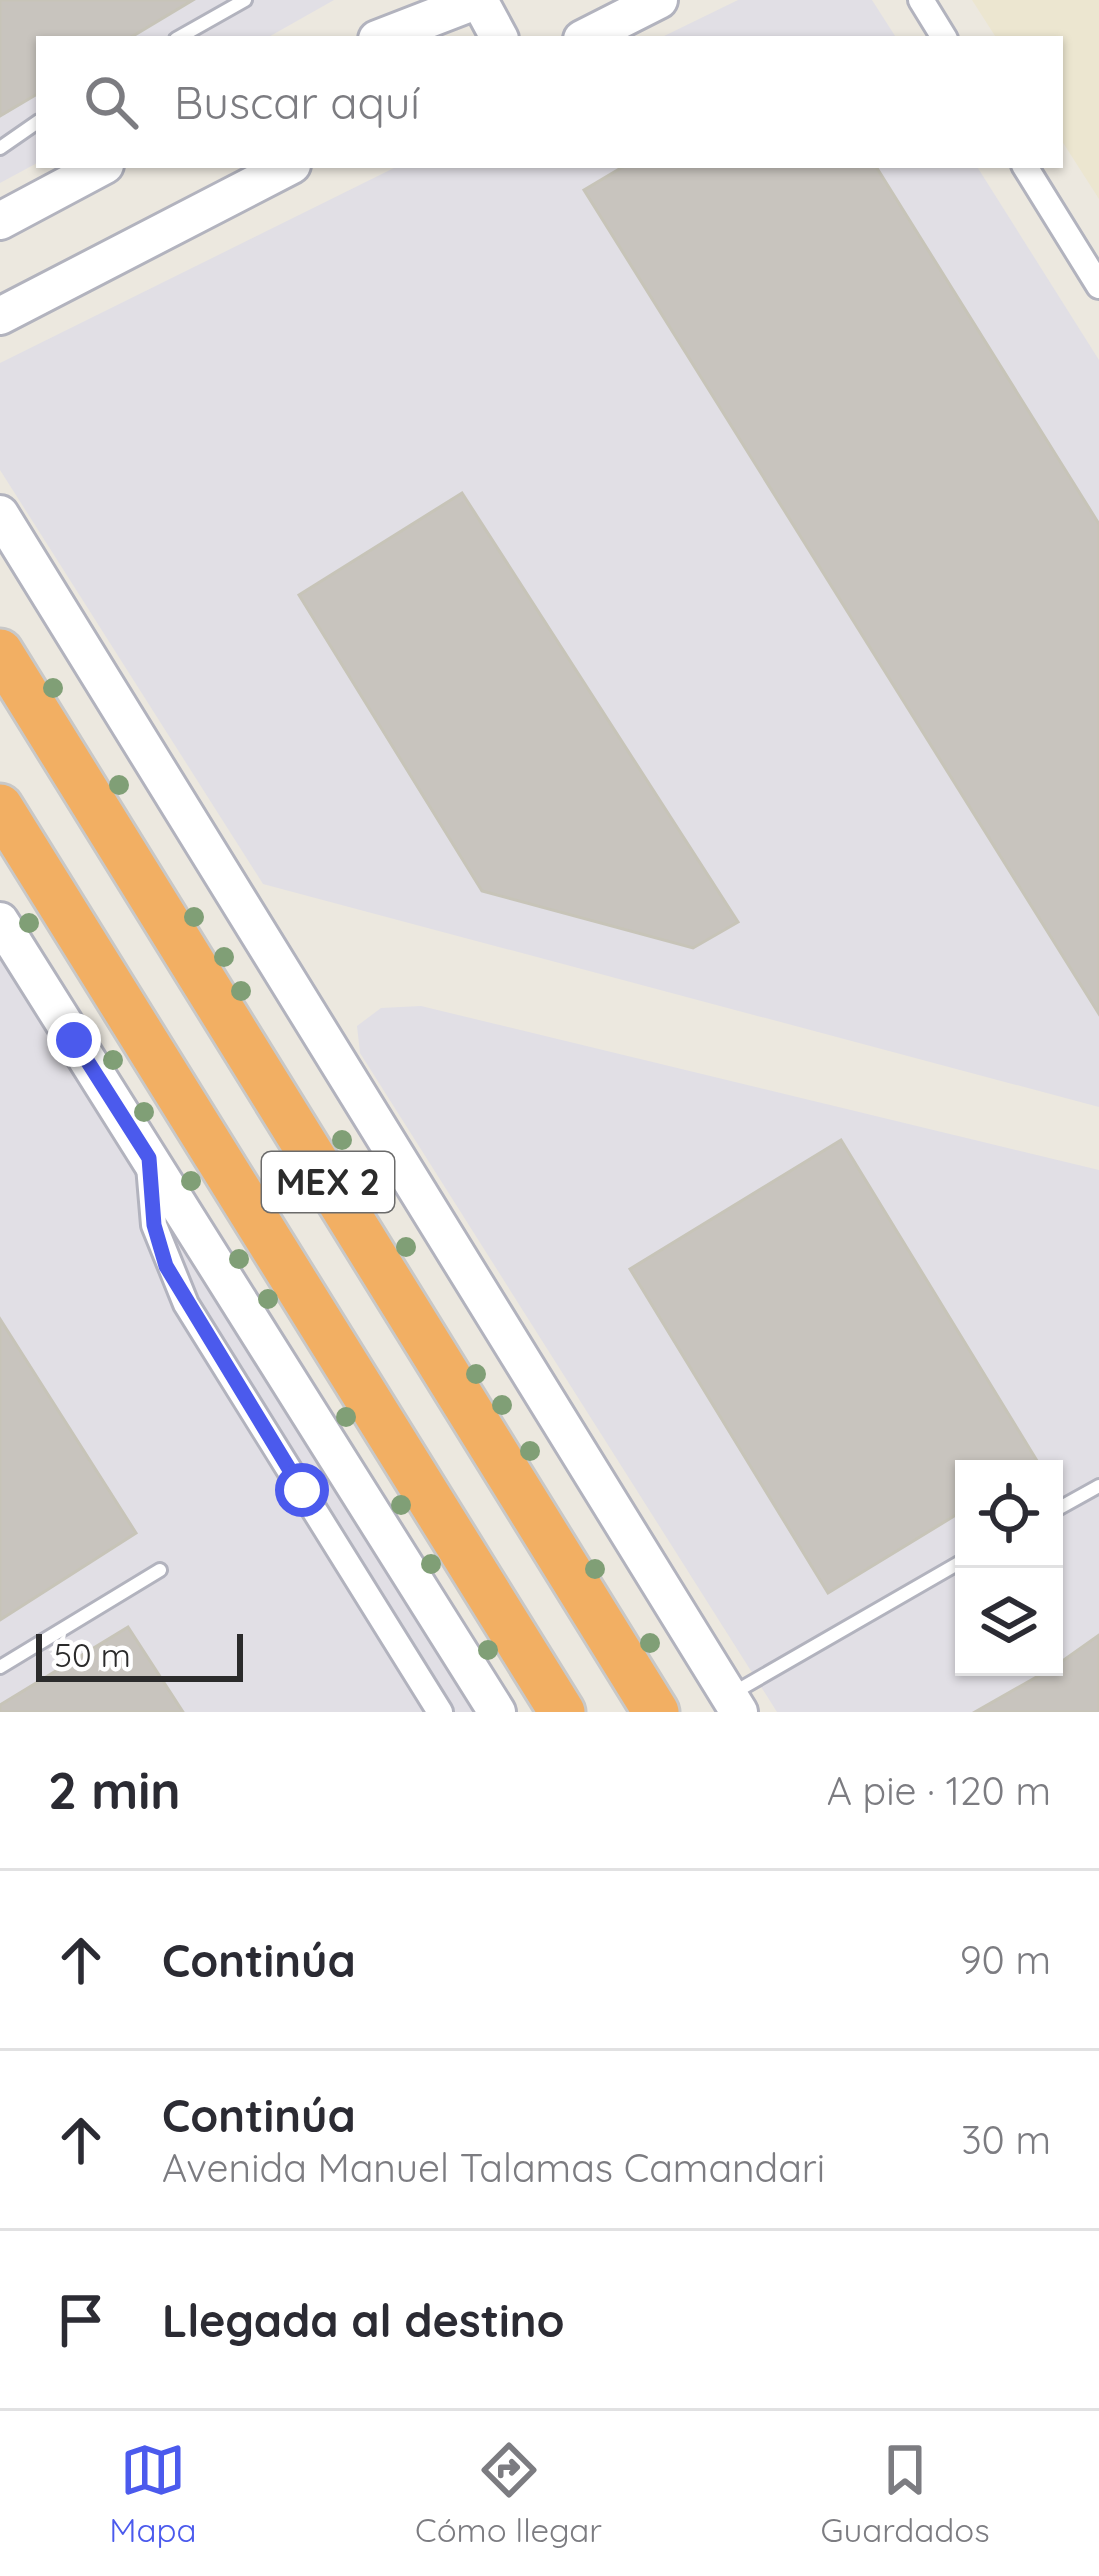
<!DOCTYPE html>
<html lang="es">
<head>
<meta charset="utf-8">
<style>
	:root { --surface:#fff; --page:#f7f7f7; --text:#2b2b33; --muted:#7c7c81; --line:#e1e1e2; --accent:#4b5aed }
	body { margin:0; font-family:Quicksand,sans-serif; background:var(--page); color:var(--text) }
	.controls { position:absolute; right:36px; bottom:36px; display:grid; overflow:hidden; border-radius:0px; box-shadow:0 3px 9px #0004 }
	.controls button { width:108px; height:108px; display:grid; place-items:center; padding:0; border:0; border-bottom:3px solid var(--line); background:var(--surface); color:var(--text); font:60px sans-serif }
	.scale { position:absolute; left:36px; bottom:30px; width:207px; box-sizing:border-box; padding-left:12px; border:6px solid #2b2b2b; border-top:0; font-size:33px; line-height:42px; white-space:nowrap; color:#2b2b2b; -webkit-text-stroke:9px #fff; paint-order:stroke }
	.stop { position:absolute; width:36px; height:36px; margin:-27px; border:9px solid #4b5aed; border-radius:50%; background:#fff }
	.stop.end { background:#4b5aed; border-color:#fff; box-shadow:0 3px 12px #0008 }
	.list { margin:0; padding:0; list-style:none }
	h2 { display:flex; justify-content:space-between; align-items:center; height:156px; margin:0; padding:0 48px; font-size:51px }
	h2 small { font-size:39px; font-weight:400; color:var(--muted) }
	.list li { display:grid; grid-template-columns:78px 1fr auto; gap:36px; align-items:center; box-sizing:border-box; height:180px; padding:0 48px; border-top:3px solid var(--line) }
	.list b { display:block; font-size:45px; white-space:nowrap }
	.list p { margin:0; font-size:39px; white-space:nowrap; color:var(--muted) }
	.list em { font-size:39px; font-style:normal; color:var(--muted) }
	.icon { flex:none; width:66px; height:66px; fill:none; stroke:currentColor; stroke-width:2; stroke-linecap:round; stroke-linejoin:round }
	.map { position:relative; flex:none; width:1099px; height:1712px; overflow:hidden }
	.search { position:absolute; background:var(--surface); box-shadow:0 3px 9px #0004; left:36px; right:36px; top:36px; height:132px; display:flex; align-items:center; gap:30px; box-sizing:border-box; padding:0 42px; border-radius:0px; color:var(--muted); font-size:45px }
	.sheet { height:696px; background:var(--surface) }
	nav { display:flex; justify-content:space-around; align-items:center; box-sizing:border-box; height:168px; border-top:3px solid var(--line); background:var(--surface); font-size:33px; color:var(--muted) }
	nav a { display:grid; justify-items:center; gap:6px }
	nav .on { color:var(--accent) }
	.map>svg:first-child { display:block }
</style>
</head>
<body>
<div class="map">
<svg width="1099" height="1712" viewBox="0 0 1099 1712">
	<rect width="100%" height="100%" fill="#ece8df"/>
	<g fill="#e1dfe5" fill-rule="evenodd">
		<path d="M0,0H334L265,39H39V162L0,183Z"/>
		<path d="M738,0H872L897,39H658Z"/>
		<path d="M400,165H976L1099,360V1107L263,884L0,470V363Z"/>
		<path d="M0,949L474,1712H0Z"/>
		<path d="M421,1006L1099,1170V1712H777L360,1053L357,1026L381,1008ZM964,1469H1054V1667H964Z"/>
	</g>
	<path fill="#ece6d0" d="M972,0H1099V199L1060,138V39H997Z"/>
	<g fill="#c8c4be" stroke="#c7c4b8" stroke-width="3">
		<path d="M0,0H193L128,39H39V93L0,116Z"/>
		<path d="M626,165H875L1099,524V1014L584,190Z"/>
		<path d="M462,493L738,922L693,948L482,891L299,595Z"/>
		<path d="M841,1140L1039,1464L1032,1469H964V1510L828,1593L630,1269Z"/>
		<path d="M0,1319L136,1533L0,1620Z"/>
		<path d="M128,1627L183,1712H0V1705Z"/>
		<path d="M1099,1635V1712H975L1054,1667Z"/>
	</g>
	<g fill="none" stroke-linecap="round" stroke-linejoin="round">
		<defs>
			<g id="lane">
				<path d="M176,39L245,0"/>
				<path d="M0,148L39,121"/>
				<path d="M1054,1511L1099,1486"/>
				<path d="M0,1667L160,1570"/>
				<path d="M735,1692L964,1560"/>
			</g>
			<g id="street">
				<path d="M921,0L945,39"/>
				<path d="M1024,165L1099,286"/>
				<path d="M149,1166L154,1225L186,1304L440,1712"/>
			</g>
			<g id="secondary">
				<path d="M479,0L500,39"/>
				<path d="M377,39L478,0"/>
				<path d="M582,39L659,0"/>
				<path d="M0,221L105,165"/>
				<path d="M0,316L292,165"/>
				<path d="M0,514L739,1712"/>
				<path d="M0,921L497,1712"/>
			</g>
			<g id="highway">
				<path d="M0,652L656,1712"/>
				<path d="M0,807L562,1712"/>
			</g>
		</defs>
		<use href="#lane" stroke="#b2b3be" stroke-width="18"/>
		<use href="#street" stroke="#b2b3be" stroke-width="30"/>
		<use href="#secondary" stroke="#b2b3be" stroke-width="42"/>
		<use href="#highway" stroke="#c8c8c8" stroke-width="51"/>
		<use href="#lane" stroke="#fff" stroke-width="12"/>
		<use href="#street" stroke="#fff" stroke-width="24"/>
		<use href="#secondary" stroke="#fff" stroke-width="36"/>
		<use href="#highway" stroke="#f2af63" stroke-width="45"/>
	</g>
	<g fill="#809f76">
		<circle cx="53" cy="688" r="10"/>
		<circle cx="119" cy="785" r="10"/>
		<circle cx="194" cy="917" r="10"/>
		<circle cx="29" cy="923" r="10"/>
		<circle cx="224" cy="957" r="10"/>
		<circle cx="241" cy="991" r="10"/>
		<circle cx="113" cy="1060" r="10"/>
		<circle cx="144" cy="1112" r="10"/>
		<circle cx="342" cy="1140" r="10"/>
		<circle cx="191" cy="1181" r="10"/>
		<circle cx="379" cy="1202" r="10"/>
		<circle cx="406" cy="1247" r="10"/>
		<circle cx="239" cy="1259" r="10"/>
		<circle cx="268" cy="1299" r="10"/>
		<circle cx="476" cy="1374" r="10"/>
		<circle cx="502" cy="1405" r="10"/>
		<circle cx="346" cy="1417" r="10"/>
		<circle cx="530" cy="1451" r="10"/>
		<circle cx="401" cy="1505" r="10"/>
		<circle cx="431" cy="1564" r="10"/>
		<circle cx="595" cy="1569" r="10"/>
		<circle cx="650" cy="1643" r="10"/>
		<circle cx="488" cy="1650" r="10"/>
	</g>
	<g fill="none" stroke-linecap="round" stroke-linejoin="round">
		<path stroke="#4b5aed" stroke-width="15" d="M74,1040L149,1158L154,1225L166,1266L302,1490"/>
	</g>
	<g text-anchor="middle" stroke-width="9" stroke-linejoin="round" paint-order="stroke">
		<rect fill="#fff" stroke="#6b6b6b" stroke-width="3" x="262" y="1152" width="132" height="60" rx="9"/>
		<g font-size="36" font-weight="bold" fill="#2b2b2b">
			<text x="328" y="1195">MEX 2</text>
		</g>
	</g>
</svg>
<div class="controls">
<button><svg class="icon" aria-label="locate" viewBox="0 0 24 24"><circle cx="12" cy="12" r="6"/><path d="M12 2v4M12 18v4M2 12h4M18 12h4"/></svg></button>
<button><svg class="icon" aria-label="layers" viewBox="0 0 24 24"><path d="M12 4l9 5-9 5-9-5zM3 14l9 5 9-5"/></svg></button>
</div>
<div class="scale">50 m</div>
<div class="stop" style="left:302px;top:1490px"></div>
<div class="stop end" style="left:74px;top:1040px"></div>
<div class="search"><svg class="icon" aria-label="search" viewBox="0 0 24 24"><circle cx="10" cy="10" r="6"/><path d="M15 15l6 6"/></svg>Buscar aquí</div>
</div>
<section class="sheet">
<h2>2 min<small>A pie · 120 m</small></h2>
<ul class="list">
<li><svg class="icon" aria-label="ahead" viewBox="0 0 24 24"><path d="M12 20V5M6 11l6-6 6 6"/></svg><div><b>Continúa</b></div><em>90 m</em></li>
<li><svg class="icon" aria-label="ahead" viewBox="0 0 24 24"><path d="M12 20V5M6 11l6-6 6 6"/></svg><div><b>Continúa</b><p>Avenida Manuel Talamas Camandari</p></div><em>30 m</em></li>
<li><svg class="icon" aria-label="arrive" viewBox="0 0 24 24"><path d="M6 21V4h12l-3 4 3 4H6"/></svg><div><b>Llegada al destino</b></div></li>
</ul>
</section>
<nav>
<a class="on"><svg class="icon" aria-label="map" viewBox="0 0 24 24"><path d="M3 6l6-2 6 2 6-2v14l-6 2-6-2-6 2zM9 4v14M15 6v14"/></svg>Mapa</a>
<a><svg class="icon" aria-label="directions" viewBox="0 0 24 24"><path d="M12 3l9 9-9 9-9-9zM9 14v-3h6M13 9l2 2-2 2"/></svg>Cómo llegar</a>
<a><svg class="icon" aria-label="saved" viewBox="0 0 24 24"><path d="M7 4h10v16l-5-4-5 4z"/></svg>Guardados</a>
</nav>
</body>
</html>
